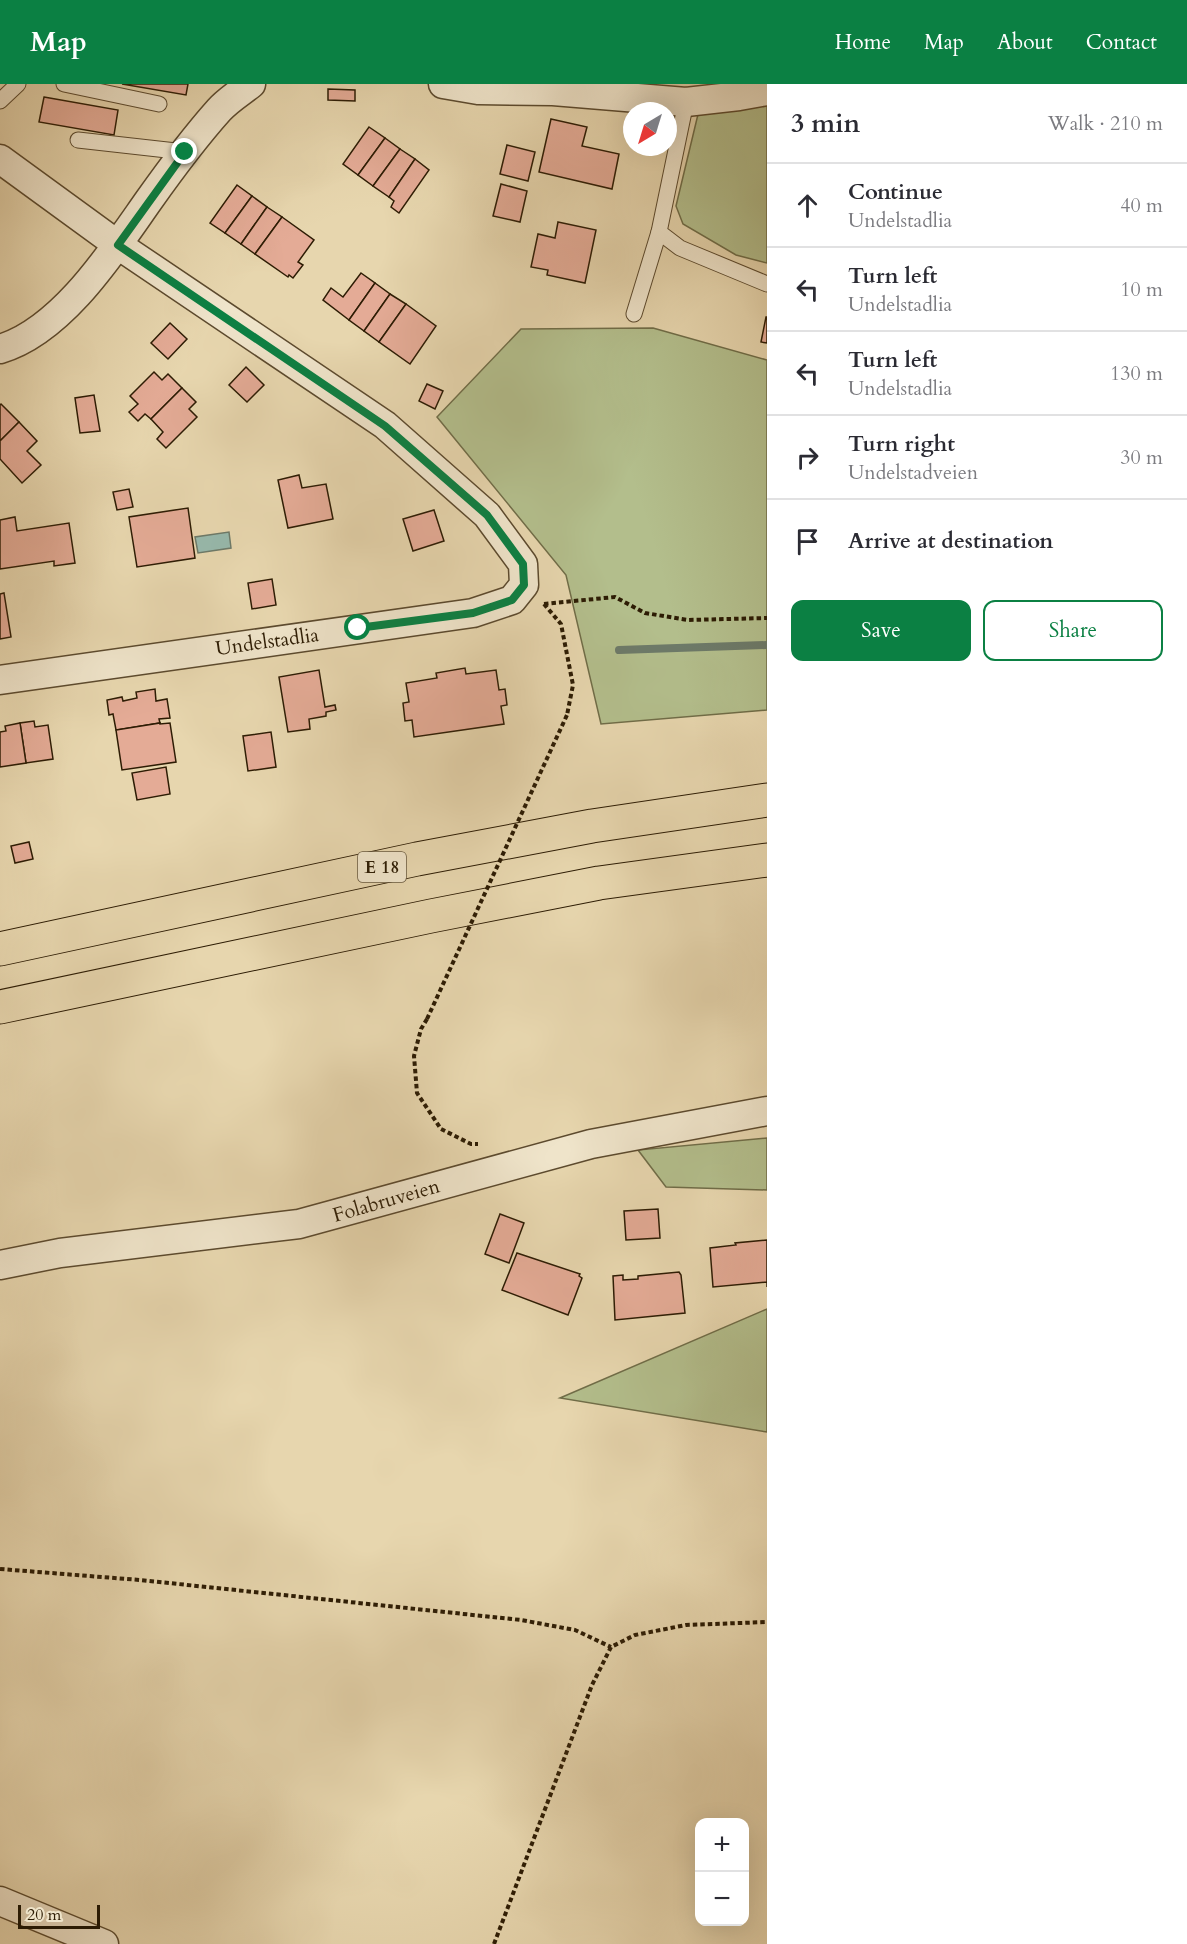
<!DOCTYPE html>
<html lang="en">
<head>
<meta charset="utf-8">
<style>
	:root { --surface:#fff; --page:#f7f7f7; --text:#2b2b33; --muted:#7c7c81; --line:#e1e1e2; --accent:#0b8043 }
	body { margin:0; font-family:Cardo,serif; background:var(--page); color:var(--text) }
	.controls { position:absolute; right:18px; bottom:18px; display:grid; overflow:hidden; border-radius:12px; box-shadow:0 6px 24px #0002 }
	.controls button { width:54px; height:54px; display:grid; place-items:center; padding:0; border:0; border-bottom:2px solid var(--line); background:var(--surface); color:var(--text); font:30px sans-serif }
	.compass { position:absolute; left:623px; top:18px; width:54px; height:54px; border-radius:50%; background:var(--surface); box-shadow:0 6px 24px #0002; rotate:218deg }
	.scale { position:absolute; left:18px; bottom:15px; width:82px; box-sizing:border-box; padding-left:6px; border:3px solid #2d1c04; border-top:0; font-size:16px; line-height:21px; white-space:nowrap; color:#2d1c04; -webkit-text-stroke:4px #efe4ca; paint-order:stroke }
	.stop { position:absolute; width:18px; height:18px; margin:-14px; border:4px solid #0b8043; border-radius:50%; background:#fff }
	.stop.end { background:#0b8043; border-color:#fff; box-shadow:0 2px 6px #0008 }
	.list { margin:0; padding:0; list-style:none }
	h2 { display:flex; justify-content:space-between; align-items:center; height:78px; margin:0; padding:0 24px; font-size:26px }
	h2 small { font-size:20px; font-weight:400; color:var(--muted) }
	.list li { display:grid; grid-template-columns:39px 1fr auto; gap:18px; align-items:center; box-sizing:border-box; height:84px; padding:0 24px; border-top:2px solid var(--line) }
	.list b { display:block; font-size:22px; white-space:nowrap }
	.list p { margin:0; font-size:20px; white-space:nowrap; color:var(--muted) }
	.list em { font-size:20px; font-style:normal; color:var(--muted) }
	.actions { display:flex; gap:12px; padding:18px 24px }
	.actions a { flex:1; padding:14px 0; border:2px solid var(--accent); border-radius:12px; text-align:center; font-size:21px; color:var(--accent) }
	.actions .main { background:var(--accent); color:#fff }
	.icon { flex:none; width:33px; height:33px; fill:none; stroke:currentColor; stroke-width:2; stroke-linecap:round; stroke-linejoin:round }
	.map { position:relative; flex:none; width:767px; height:1860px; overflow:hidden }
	header { display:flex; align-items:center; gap:36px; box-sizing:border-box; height:84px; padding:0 30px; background:var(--accent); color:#fff }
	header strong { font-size:28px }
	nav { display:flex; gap:33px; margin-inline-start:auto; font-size:21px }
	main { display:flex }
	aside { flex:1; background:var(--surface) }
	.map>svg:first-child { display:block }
</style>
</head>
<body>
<header>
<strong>Map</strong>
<nav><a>Home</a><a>Map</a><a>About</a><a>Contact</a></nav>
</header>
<main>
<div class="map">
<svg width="767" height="1860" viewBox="0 0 767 1860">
	<rect width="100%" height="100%" fill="#e7d6ae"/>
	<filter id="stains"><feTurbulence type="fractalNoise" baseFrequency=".00333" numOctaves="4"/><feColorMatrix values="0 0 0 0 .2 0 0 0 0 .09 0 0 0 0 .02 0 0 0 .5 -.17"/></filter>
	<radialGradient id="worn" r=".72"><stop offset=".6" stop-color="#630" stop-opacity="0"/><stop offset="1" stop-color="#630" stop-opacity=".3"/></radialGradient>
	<g fill="#b3be8c" stroke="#706d48" stroke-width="1.5">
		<path d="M767,12V179L736,171L683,140L676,122L700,22Z"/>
		<path d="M653,244L767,276V626L601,640L566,491L437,333L521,245Z"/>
		<path d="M767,1054V1106L666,1103L638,1066Z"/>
		<path d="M767,1225V1348L560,1314Z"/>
	</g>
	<path fill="#97b9ac" stroke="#6d7a69" stroke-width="1.5" d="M229,448L231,464L198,469L195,453Z"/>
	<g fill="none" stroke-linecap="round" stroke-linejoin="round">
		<path stroke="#6d7a69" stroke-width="8" d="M619,566L767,561"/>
	</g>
	<g fill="#e4ab96" stroke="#2d1c04" stroke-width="1.5">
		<path d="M122,0H188L186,11Z"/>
		<path d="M328,5L355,6V17L328,16Z"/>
		<path d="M44,13L118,26L114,51L39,38Z"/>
		<path d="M551,35L587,43L582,62L619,70L612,105L539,88Z"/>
		<path d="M369,43L385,54L358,91L343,80Z"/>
		<path d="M385,54L400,65L373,102L358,91Z"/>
		<path d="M507,61L535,68L528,97L500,90Z"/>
		<path d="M400,65L415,75L389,113L373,102Z"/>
		<path d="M415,75L429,86L399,129L391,123L394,117L389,113Z"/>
		<path d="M501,100L527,107L520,138L493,132Z"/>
		<path d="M237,101L252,112L225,149L210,139Z"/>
		<path d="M252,112L267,123L241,160L225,149Z"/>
		<path d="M267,123L282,133L255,170L241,160Z"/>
		<path d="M282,133L314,156L298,178L303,181L293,194L289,191L288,193L255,170Z"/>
		<path d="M558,138L596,146L585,199L547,191L548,186L531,183L538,150L555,154Z"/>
		<path d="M361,189L375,199L349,236L323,216L331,204L343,213Z"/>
		<path d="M375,199L390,210L364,247L349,236Z"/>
		<path d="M390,210L406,220L379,258L364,247Z"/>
		<path d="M406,220L436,242L410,280L379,258Z"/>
		<path d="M766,233H767V259L761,258Z"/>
		<path d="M170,239L187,255L168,275L151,259Z"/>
		<path d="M246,283L264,301L247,318L229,301Z"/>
		<path d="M154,288L162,296L168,290L182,304L151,335L145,330L138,337L129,328L138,320L130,312Z"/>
		<path d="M427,300L443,307L435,325L419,317Z"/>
		<path d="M182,304L196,318L189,325L197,333L166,364L157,355L163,348L151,335Z"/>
		<path d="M94,311L100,347L80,349L75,314Z"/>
		<path d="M1,320L19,338L0,357V321Z"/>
		<path d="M19,338L37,357L27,367L41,381L22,399L0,375V357Z"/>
		<path d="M299,391L302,404L326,400L333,435L288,444L278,396Z"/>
		<path d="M129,405L133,423L117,426L113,408Z"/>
		<path d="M188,424L195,474L137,483L129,433Z"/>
		<path d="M434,426L444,457L413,467L403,435Z"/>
		<path d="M15,433L17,447L69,439L75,479L54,482V477L0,485V436Z"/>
		<path d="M272,495L276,521L252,525L248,499Z"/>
		<path d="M4,509L11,553L0,555V510Z"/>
		<path d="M465,584L466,590L496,586L499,606L505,605L507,621L501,622L504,640L414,653L412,636L405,637L403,619L409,618L406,599L437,594L436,589Z"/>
		<path d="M319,586L325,623L335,621L336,626L326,628V632L309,635L310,645L288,648L279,593Z"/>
		<path d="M155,605L156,617L167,615L170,634L159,635L160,639L116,646L113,630L109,631L107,616L122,613L123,617L137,614L136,608Z"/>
		<path d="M34,637L35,643L48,641L53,675L26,679L20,639Z"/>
		<path d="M20,639L26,679L0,683V648L6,647L5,642Z"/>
		<path d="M160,639V640L170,639L176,678L122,686L116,646Z"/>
		<path d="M271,648L276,683L248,687L243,652Z"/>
		<path d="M166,683L170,710L137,716L132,689Z"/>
		<path d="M29,758L33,775L15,779L11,762Z"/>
		<path d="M658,1125L660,1154L626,1156L624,1127Z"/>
		<path d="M500,1130L524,1139L509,1179L485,1170Z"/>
		<path d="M767,1156V1203V1198L713,1203L710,1164L736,1161L735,1159Z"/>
		<path d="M517,1169L580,1190L579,1192L582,1194L568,1231L502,1206Z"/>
		<path d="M679,1188L681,1191L685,1229L615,1236L613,1192L623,1191V1196L638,1195V1192Z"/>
	</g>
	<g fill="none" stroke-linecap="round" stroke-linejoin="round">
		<defs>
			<g id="service">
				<path d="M64,0L159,20"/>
				<path d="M0,17L18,0"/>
				<path d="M686,18L659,148L680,164L767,200"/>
				<path d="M78,56L185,68"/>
				<path d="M634,230L659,148"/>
			</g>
			<g id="minor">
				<path d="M443,0L478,6L553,7L686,18L739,12L767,7"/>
				<path d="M0,75L118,161L385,341L487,431L523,480L524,501L512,516L473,529L0,596"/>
				<path d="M0,265C62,247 113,167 149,116C171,85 194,54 219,26C228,16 241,8 251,0"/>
				<path d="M0,1181L60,1169L299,1140L591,1060L767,1027"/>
				<path d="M0,1817L104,1860"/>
			</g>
			<g id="motorway">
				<path d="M0,865L417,775L592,742L767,716"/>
				<path d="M0,923L431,832L599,799L767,776"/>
			</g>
		</defs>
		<use href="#service" stroke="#5c4a2e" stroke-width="17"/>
		<use href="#minor" stroke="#5c4a2e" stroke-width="31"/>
		<use href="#motorway" stroke="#2d1c04" stroke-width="35"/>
		<g stroke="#2d1c04" stroke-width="4" stroke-dasharray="4.5 3" stroke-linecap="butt">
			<path d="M544,520L615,513L645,529L688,536L767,534"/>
			<path d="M544,520L561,540L573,601L567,631"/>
			<path d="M427,935L421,945L414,972L417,1009L441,1045L471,1060H478"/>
			<path d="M0,1485L140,1496L521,1536L575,1546L611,1563"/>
			<path d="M494,1860L592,1601L611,1563L635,1551L686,1541L767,1538"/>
		</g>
		<use href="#service" stroke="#efe4ca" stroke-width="15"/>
		<use href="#minor" stroke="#efe4ca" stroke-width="28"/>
		<use href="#motorway" stroke="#e7d6ae" stroke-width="33"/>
		<path stroke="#2d1c04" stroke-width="4" stroke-dasharray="4.5 3" stroke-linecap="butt" d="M427,935L567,631"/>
	</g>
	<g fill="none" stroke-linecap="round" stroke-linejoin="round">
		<path stroke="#0b8043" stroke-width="8" d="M185,68L118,161L385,342L487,431L523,480L524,501L512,516L473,529L358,544"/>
	</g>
	<g text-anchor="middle" stroke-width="6" stroke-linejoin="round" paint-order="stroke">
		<rect fill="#efe4ca" stroke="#67583f" stroke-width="1.5" x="358" y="768" width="48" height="30" rx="4.5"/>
		<g font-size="18" font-weight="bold" fill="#2d1c04">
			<text x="382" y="789">E 18</text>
		</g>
		<g font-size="20" fill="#2d1c04" stroke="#efe4ca">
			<text transform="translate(267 557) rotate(-8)" y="7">Undelstadlia</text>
			<text transform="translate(386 1116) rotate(-16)" y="7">Folabruveien</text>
		</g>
	</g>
	<rect width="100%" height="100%" filter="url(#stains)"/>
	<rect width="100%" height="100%" fill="url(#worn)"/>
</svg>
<div class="controls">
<button>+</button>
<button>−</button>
</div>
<svg class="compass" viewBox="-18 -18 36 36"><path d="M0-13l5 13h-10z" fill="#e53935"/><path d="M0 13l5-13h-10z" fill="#7c7c81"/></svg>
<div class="scale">20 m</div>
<div class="stop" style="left:358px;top:544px"></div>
<div class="stop end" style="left:185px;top:68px"></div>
</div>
<aside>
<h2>3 min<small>Walk · 210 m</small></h2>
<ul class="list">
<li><svg class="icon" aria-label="ahead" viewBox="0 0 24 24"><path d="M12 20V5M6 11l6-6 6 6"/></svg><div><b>Continue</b><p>Undelstadlia</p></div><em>40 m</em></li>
<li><svg class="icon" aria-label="left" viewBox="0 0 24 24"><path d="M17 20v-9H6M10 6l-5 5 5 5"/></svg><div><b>Turn left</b><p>Undelstadlia</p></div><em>10 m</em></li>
<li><svg class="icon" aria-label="left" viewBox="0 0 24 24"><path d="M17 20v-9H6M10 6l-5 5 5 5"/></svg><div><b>Turn left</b><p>Undelstadlia</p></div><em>130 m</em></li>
<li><svg class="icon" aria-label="right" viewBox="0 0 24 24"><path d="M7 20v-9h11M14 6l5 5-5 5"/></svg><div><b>Turn right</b><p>Undelstadveien</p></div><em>30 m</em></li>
<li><svg class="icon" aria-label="arrive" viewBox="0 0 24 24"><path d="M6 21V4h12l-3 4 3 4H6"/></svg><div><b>Arrive at destination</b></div></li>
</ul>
<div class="actions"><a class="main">Save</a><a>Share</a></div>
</aside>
</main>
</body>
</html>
